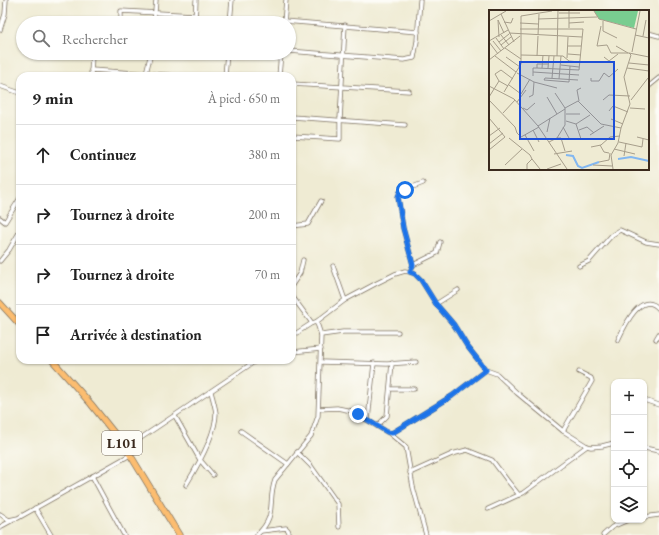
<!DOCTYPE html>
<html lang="fr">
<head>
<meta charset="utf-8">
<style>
	:root { --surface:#fff; --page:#f6f6f6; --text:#222; --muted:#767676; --line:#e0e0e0 }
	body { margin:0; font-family:"EB Garamond",serif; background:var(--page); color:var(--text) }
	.controls { position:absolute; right:12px; bottom:12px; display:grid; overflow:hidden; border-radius:8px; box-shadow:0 1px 3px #0004 }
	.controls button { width:36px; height:36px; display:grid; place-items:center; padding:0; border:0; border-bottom:1px solid var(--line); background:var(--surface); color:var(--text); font:20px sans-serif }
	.stop { position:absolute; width:12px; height:12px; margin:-9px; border:3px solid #1a73e8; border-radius:50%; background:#fff }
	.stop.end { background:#1a73e8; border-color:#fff; box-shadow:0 1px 4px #0008 }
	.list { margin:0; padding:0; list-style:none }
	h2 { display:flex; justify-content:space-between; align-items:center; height:52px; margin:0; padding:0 16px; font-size:17px }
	h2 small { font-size:13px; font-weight:400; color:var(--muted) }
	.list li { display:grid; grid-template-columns:26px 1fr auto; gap:12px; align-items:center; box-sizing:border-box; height:60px; padding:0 16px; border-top:1px solid var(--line) }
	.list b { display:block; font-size:15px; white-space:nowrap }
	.list em { font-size:13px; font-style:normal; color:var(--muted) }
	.icon { flex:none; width:22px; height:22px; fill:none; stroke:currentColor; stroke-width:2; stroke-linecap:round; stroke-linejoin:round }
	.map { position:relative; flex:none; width:659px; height:535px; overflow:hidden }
	.search { position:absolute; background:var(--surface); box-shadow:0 1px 3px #0004; left:16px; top:16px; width:280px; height:44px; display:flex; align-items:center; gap:10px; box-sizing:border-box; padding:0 14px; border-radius:22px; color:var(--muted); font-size:15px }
	.panel { position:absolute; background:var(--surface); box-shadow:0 1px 3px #0004; left:16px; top:72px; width:280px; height:292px; border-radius:12px }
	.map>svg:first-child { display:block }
</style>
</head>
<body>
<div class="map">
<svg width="659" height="535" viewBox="0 0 659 535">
	<rect width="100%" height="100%" fill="#fdfcf7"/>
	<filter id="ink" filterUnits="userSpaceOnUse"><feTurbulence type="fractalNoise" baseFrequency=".025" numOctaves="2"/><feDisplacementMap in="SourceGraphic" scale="8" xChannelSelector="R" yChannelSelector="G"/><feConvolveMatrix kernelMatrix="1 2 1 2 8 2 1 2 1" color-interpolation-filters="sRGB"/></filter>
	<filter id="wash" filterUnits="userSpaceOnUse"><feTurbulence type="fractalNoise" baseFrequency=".012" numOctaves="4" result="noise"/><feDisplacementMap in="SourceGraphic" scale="16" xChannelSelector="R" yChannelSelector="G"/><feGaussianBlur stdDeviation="0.9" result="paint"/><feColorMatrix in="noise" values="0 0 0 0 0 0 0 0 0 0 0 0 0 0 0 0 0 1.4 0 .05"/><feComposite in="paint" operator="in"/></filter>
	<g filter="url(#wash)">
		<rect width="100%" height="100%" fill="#efebd3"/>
	</g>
	<g filter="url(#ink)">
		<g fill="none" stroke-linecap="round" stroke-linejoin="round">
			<defs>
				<g id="street">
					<path d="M284,21L418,32"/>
					<path d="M121,23V11L195,15"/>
					<path d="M154,23L156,0"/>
					<path d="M195,23L196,0"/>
					<path d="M230,23L232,0"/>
					<path d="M284,23L286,0"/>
					<path d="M0,30L5,14L6,0"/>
					<path d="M648,33L659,36"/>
					<path d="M289,51L404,60L414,58L417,41L420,0"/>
					<path d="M91,70L180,76"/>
					<path d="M146,73L151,53"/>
					<path d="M91,76L92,53"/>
					<path d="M225,76L227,53"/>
					<path d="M279,76L281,53"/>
					<path d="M292,84L409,91"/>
					<path d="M0,86L20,93"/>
					<path d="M648,87L659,78"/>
					<path d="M292,117L405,125"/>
					<path d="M292,136L340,139V120L345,25"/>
					<path d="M0,218L5,222L20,198"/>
					<path d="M292,226L308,224L321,201"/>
					<path d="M0,261L9,250L20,231"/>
					<path d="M413,265L437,253L440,242"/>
					<path d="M333,266L345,300"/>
					<path d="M579,266L589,261L612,235L620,230L646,242L659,244"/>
					<path d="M410,272L413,265L403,228L398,197L400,192L423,183"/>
					<path d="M292,285L300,273L303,260"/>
					<path d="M292,296L312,323L316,322"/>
					<path d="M436,304L458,290"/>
					<path d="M321,335L343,332H398"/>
					<path d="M292,336L312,323"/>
					<path d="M656,339L659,334"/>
					<path d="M618,340C624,327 641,289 659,309"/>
					<path d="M292,352L321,349"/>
					<path d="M321,362L387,364L416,362"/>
					<path d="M390,389H414"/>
					<path d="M644,400L659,405"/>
					<path d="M319,409L337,408L352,411L387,432L392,433L452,396L486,370"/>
					<path d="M175,416L200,460L213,475"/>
					<path d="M368,420L374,363"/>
					<path d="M377,426L387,416L392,363"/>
					<path d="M241,431L288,464"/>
					<path d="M563,431L592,381L591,378L579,372"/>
					<path d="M389,433L406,447L413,487L426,535"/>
					<path d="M126,448L257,360"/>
					<path d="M644,448L659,451"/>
					<path d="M297,452L311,466L338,504L339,527"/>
					<path d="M410,473L452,454L467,450L492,460L507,480L519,495"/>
					<path d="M92,476L124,535"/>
					<path d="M186,485C197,467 216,435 216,413C215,406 213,399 211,392"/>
					<path d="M35,508L51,535"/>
					<path d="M488,509L523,493L587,446"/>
					<path d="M0,514L9,520L18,518L130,455"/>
					<path d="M644,517L659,515"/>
					<path d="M0,527L11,521"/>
					<path d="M261,531L286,528L288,530L290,535"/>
					<path d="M257,535C278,515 267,502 275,480L311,436L318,416L321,335L318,326L316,322L345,300L377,283L395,274L405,271L410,272L415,274L421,280L436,304L454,325L467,346L486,370L497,374L517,393L563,431L587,446L591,447L602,446L614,443"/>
					<path d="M603,535L612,527L628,520"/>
				</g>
				<g id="primary">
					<path d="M0,303L20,325"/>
					<path d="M52,360L91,404L126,448L179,535"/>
				</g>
			</defs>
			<use href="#street" stroke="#7a6e5d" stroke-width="5"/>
			<use href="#primary" stroke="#7a6e5d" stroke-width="7"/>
			<use href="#street" stroke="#fff" stroke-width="3.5"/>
			<use href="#primary" stroke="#fcbd6f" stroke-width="5.5"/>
		</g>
	</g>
	<g fill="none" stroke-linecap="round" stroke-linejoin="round" filter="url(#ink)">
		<path stroke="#1a73e8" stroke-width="5" d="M358,414L387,432L392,433L452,396L486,370L467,346L454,325L436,304L421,280L415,274L410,272L413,265L403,228L398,197L400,192L405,190"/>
	</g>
	<g text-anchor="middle" stroke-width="4" stroke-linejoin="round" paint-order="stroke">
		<rect fill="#fdfcf7" stroke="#75695f" stroke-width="1" x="102" y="431" width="40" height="24" rx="3"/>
		<g font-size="14" font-weight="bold" fill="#3b2a1e">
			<text x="122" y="448">L101</text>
		</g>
	</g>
	<g transform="translate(489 10)">
		<rect width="160" height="160" fill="#efebd3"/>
		<path d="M105,1H149L145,18L110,9Z" fill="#79cd90"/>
		<path fill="none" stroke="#82b7f1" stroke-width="2" d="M77,145L84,146L89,156L93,158L110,152M129,149L142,147L160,151"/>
		<path fill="none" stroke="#a79e8b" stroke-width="1" d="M80,1V18M105,1L110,9L147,19M70,3H91M12,4L25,32M49,9L108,7M0,11L17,1M114,11V21L128,28M15,12L22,13L24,8M31,13L49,14M80,13L95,12M112,16L108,36L118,35L122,43H140M31,19H94L90,60L48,58M20,23L93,27M12,25L20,35M49,25L50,4M146,25L160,28M154,26L157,10M10,27L9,10L15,23M7,28L15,39M0,31L19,20M4,31L12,41M0,32L9,44M10,32L20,24M12,35L22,27M79,36H92M127,36L139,43M16,38L32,49M143,42L151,1M79,44L92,45M145,44L160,47M32,45L74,46L80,51L91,52M6,46L27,62M48,46L49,26M68,46L69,1M17,47L31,57M115,47L120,51L129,44M78,48L79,27M0,50L31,26M140,53L160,55M72,55L90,57M53,58L54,45M59,58L60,46M138,58L160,61M44,62L90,65M28,63L45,72L68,78M44,66V58H48V54H59M56,68L55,70L80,72L81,56M56,68L89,70M63,68L65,46M102,68V71H110L115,63L120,67L129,59M70,69L72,46M20,75L32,84L41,69M0,76L25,89L49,116L78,159M19,76L10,71L6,64L12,60L24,69M15,82L32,54V6L63,1M66,83L76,98M0,87L10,71M40,87L44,85L45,72M58,87L68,104M0,90L26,117L28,123L32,127L50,117M114,90L120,85L141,86M142,90L159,68M90,91L88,80L92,78M28,92L37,80M34,98L38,100L46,93M141,98L156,99M120,101L124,96L139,102M14,103L26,90M77,104H91M0,108L16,127L0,140M122,109L134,114M77,111L87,114L101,105M87,114L92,129M49,116L76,99M74,117L80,128M44,120L50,132M90,120L98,117L105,123M58,122L61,108M36,125L45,141M101,125L115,116M0,126L11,118M148,127L160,130M20,128L41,145L43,149L38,154V159M68,128H72L76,141M60,132L68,128L76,115V98L89,91L112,114L132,118M130,132L153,137L154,129M0,134L14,123M111,135L115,142L120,143M102,137L112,135L121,127L131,126M125,139L146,144M65,144L83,141M135,146L137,133M43,149L51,159M110,152L120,150L121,143M16,155L33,139M104,155L123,156M58,159L72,154M124,159L122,145L129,133L132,118L141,94L135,67L142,45L140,43L145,44"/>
		<path fill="#1d4ed8" fill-opacity="0.15" stroke="#1d4ed8" stroke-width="2" d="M31,52H125V129H31Z"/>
		<rect width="160" height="160" fill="none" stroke="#3b2a1e" stroke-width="2"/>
	</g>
</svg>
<div class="controls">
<button>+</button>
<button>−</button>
<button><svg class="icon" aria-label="locate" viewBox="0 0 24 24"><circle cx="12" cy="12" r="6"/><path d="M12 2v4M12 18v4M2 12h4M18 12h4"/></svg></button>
<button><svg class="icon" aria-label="layers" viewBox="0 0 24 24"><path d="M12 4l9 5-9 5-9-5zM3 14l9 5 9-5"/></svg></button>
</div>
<div class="stop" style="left:405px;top:190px"></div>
<div class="stop end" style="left:358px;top:414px"></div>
<div class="search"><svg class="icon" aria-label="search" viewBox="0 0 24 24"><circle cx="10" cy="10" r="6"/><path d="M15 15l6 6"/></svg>Rechercher</div>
<section class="panel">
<h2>9 min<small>À pied · 650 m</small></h2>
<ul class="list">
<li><svg class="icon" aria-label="ahead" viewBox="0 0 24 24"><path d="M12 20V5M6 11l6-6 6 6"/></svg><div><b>Continuez</b></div><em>380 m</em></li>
<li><svg class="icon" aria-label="right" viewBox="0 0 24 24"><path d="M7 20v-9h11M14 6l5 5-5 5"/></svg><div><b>Tournez à droite</b></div><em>200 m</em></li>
<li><svg class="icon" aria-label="right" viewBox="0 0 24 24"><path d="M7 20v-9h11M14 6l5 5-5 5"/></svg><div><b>Tournez à droite</b></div><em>70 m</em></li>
<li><svg class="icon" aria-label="arrive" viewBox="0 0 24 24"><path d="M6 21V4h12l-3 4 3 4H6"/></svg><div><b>Arrivée à destination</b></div></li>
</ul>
</section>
</div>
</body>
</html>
